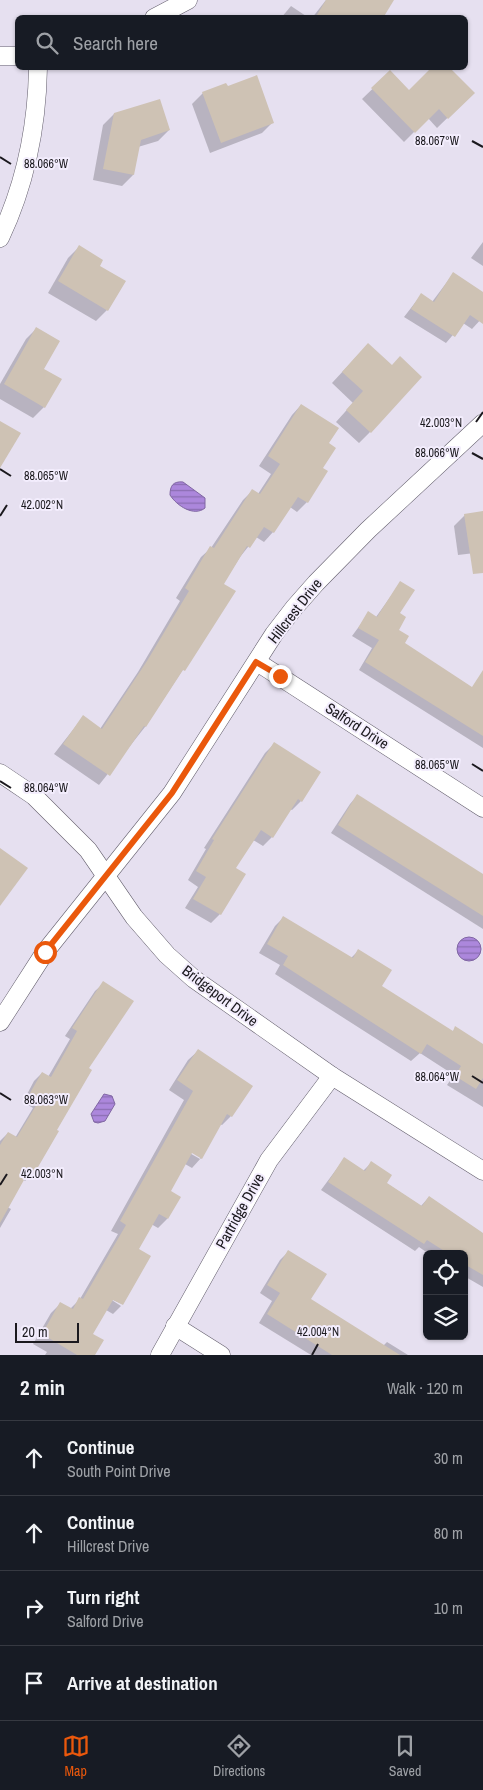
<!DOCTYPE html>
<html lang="en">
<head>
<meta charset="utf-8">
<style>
	:root { --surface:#171b24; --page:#242831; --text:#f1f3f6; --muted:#9ea1a6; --line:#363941; --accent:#ea580c }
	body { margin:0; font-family:"Archivo Narrow",sans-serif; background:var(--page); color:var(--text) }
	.controls { position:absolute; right:15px; bottom:15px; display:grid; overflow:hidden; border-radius:8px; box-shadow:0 1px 4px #0004 }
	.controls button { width:45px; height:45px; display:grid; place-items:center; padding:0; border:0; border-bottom:1px solid var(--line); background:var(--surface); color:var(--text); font:25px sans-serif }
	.scale { position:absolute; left:15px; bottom:12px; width:64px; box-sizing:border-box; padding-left:5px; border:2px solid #1b191e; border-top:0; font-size:14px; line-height:18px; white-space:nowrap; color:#1b191e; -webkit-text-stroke:4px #f3edfd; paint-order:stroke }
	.stop { position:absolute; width:15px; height:15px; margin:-11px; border:4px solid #ea580c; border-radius:50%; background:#fff }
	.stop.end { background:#ea580c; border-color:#fff; box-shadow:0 1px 5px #0008 }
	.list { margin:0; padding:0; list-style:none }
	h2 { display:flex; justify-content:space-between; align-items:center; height:65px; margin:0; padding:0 20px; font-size:21px }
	h2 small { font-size:16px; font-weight:400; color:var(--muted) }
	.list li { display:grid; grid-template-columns:32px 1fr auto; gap:15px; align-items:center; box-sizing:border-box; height:75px; padding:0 20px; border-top:1px solid var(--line) }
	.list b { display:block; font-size:19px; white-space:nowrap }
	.list p { margin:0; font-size:16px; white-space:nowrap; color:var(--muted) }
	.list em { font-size:16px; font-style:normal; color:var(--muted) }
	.icon { flex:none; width:28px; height:28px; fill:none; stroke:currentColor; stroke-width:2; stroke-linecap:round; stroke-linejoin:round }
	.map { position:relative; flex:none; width:483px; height:1355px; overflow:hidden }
	.search { position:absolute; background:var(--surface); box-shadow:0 1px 4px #0004; left:15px; right:15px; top:15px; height:55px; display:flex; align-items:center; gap:12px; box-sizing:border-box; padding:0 18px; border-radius:8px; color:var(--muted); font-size:19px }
	.sheet { height:365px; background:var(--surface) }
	nav { display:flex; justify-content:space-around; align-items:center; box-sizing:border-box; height:70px; border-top:1px solid var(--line); background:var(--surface); font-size:14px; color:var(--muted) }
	nav a { display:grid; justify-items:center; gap:2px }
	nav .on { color:var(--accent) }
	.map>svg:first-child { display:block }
</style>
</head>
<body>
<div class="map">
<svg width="483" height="1355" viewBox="0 0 483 1355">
	<defs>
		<pattern id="water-rules" width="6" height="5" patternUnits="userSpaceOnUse" patternTransform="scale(1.25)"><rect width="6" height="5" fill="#ac87dc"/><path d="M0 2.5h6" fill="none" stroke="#8b6eb2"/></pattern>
	</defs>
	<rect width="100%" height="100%" fill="#e6e0f0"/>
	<g fill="url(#water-rules)" stroke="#8066a3">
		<path d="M183,482L205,498V508C194,517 177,506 170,495C170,486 173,481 183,482Z"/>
		<circle cx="469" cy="949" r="12"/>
		<path d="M104,1094L112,1096L115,1104L105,1121L98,1123L94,1122L91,1114Z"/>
	</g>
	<g fill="#0003" fill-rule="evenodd">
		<path d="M326,0H393L381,18H312Z"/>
		<path d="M291,6L309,18H281Z"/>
		<path d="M436,68H448L473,93L437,128L428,118L404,142L362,99L390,72L409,91Z"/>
		<path d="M203,93L273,122L262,133L210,153L192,104Z"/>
		<path d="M114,114L169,130L158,141L138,147L133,175L122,186L93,180L103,125Z"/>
		<path d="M483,242V266L471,258Z"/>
		<path d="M79,247L98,266L107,310L96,321L48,293L68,258Z"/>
		<path d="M453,274L483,293V317L472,329L463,323L446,343L404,317L421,295L432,302Z"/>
		<path d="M37,328L44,407L33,418L0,399V384L26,339Z"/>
		<path d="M357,356L392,367L370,432L359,443L336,422L353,403L332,383Z"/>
		<path d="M301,405L327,444L321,468L326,472L307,502L297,512L290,507L273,532L264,542L256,537L240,557L222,585L234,592L145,727L99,785L54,754L83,717L100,729L138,672L180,601L176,598L201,557L211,548L243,500L252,491L258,494L271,474L259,466L292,415Z"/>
		<path d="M483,512V552L458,555L454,526L465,515Z"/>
		<path d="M401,582L397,630L403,643L483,695V748L359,670L372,648L352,636L369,613L376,617Z"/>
		<path d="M274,744L301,801L292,810L290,809L272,837L263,846L253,840L234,869L220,914L211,923L185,908L198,887L188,880L206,849L204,848L265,753Z"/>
		<path d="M357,796L483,876V929L331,833L350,804Z"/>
		<path d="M283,918L351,958L358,951L380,987L452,1032L456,1028L483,1045V1107L447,1085L454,1075L420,1053L411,1061L275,974L280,965L259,953L275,926Z"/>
		<path d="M104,983L87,1069L33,1173L25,1181L23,1179L7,1207L11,1209L0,1228V1141L8,1133L15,1138L33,1108L23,1102L34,1081L42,1073L48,1077L70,1039L65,1036L95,991Z"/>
		<path d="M198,1051L231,1116L222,1125L220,1124L201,1158L192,1168L185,1164L169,1192L167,1219L158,1228L151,1224L137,1249L122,1304L107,1297L121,1306L113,1314L106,1310L91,1335L94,1355H45L47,1352L33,1344L51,1313L61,1303L70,1309L80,1299L118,1234L111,1231L184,1100L169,1090L188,1060ZM187,1149L200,1156V1159L186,1151Z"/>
		<path d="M344,1159L363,1171L371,1163L386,1183L421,1206L429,1197L483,1234V1287L464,1276V1254H429L419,1247L415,1251L321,1190Z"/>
		<path d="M288,1252L309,1300L383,1346L387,1342L408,1355H311L259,1323L272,1301L260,1293L280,1260Z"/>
	</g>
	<g fill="#cec2b4">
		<path d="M326,0H394L383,18H315Z"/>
		<path d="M431,68H450L475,93L448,119L439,109L415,133L371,88L390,70L409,90Z"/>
		<path d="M257,75L274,123L221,143L202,92L226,83L228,86Z"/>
		<path d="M160,99L170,130L141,140L134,175L103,169L114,113Z"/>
		<path d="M79,245L103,260L100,266L126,281L108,311L58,281Z"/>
		<path d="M453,272L483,292V324L470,315L455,337L411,309L421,293L434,302Z"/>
		<path d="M36,327L60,341L44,369L62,379L45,408L4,384Z"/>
		<path d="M368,343L392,365L400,356L422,377L371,433L346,410L363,391L342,372Z"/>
		<path d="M301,404L339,428L329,443L336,448L323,468L328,471L308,503L298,497L274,533L264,527L250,548L247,546L224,584L236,591L185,671L183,670L146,727L144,726L110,776L63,744L83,715L102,729L147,661L189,591L185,588L210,546L214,548L252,489L260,494L280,464L268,456Z"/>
		<path d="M0,421L21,433L0,468Z"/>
		<path d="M483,511V573L473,574L464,514Z"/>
		<path d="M400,581L415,590L400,613L406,617L399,630L409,636L405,643L472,687L483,670V736L365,662L379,640L358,628L368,611L377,617Z"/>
		<path d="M274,742L321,772L302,802L298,799L273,838L261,830L236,868L246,874L221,915L193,899L206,877L196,871L214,840L212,839Z"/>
		<path d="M357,794L483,874V916L338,825Z"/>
		<path d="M0,848L28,868L0,906Z"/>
		<path d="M283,916L353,958L358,949L392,970L382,986L453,1031L455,1026L483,1044V1078L476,1089L455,1076L461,1066L427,1044L421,1054L283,965L288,956L267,944Z"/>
		<path d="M103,981L134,1001L89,1068L92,1070L57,1130L59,1131L34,1174L29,1171L0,1223V1145L8,1132L17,1137L40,1099L30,1093L42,1072L51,1077L77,1031L72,1028Z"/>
		<path d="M198,1049L253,1086L232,1117L227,1114L202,1159L192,1153L171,1191L181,1197L168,1219L159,1214L139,1249L151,1256L123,1305L113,1300L93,1334L104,1340L95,1355H77L42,1334L60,1302L73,1309L79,1297L83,1299L126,1225L120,1221L193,1091L177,1080Z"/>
		<path d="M344,1157L365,1171L371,1161L392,1175L387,1183L422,1206L429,1196L483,1233V1275L464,1264V1254H449L427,1240L424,1244L328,1182Z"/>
		<path d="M288,1250L327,1274L311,1299L400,1355H332L267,1314L280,1293L267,1285Z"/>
	</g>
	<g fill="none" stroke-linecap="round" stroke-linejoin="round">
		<defs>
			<g id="street">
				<path d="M154,18L188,0"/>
				<path d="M0,56H18"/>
				<path d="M0,238C25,185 37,125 38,68"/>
				<path d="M257,662L483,808"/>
				<path d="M0,773L34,796L88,850L134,917L167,955L194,979L332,1076L483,1171"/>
				<path d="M0,1022L45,952L172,793L274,634L294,608L316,583L368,530L483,423"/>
				<path d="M175,1326L221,1355"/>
				<path d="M160,1355L269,1160L332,1076"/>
			</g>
		</defs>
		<use href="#street" stroke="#635e6c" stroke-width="19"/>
		<use href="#street" stroke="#fff" stroke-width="18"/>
	</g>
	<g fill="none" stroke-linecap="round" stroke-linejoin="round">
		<path stroke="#ea580c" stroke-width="6" d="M45,952L172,793L256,662L280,676"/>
	</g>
	<path fill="none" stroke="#1b191e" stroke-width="2" d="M472,141L483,147M0,157L11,164M476,422L483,412M472,453L483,459M0,469L11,476M0,516L7,505M472,764L483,771M0,781L11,788M472,1076L483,1083M0,1093L11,1100M0,1185L7,1174M312,1355L318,1344"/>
	<g text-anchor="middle" stroke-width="4" stroke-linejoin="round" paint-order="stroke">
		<g font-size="15" fill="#1b191e" stroke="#f3edfd">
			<text transform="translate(295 611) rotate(-52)" y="5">Hillcrest Drive</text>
			<text transform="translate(357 726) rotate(33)" y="5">Salford Drive</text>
			<text transform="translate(220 996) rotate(37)" y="5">Bridgeport Drive</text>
			<text transform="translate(240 1211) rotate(-61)" y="5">Partridge Drive</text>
		</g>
	</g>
	<g font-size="12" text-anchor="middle" fill="#1b191e" stroke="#f3edfd" stroke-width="4" stroke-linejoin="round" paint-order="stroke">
		<text x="437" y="145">88.067°W</text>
		<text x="46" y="168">88.066°W</text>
		<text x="441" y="427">42.003°N</text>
		<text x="437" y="457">88.066°W</text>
		<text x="46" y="480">88.065°W</text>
		<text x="42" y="509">42.002°N</text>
		<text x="437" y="769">88.065°W</text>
		<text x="46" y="792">88.064°W</text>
		<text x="437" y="1081">88.064°W</text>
		<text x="46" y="1104">88.063°W</text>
		<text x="42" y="1178">42.003°N</text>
		<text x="318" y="1336">42.004°N</text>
	</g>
</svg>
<div class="controls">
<button><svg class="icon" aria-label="locate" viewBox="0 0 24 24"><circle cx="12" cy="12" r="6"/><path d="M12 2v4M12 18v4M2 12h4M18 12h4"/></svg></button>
<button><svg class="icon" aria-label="layers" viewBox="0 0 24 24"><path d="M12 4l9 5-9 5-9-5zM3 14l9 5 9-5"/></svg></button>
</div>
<div class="scale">20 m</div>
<div class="stop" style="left:45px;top:952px"></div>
<div class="stop end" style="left:280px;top:676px"></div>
<div class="search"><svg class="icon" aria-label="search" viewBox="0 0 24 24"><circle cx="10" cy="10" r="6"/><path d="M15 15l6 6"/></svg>Search here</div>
</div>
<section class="sheet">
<h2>2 min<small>Walk · 120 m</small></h2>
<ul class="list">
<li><svg class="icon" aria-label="ahead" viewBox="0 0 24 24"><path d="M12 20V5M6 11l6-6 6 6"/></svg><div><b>Continue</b><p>South Point Drive</p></div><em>30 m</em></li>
<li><svg class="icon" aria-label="ahead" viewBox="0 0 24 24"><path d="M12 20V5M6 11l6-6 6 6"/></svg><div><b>Continue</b><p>Hillcrest Drive</p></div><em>80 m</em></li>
<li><svg class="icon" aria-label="right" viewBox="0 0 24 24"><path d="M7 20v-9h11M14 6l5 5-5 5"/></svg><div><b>Turn right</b><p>Salford Drive</p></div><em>10 m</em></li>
<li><svg class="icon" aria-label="arrive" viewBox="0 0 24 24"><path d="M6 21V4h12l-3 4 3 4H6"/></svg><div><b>Arrive at destination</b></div></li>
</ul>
</section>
<nav>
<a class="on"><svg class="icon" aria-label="map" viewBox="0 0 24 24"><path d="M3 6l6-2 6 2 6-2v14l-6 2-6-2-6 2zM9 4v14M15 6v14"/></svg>Map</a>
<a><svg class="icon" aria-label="directions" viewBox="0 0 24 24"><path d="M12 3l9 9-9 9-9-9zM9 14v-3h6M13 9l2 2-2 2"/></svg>Directions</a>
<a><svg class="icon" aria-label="saved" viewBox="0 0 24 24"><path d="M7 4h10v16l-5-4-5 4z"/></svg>Saved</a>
</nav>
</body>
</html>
